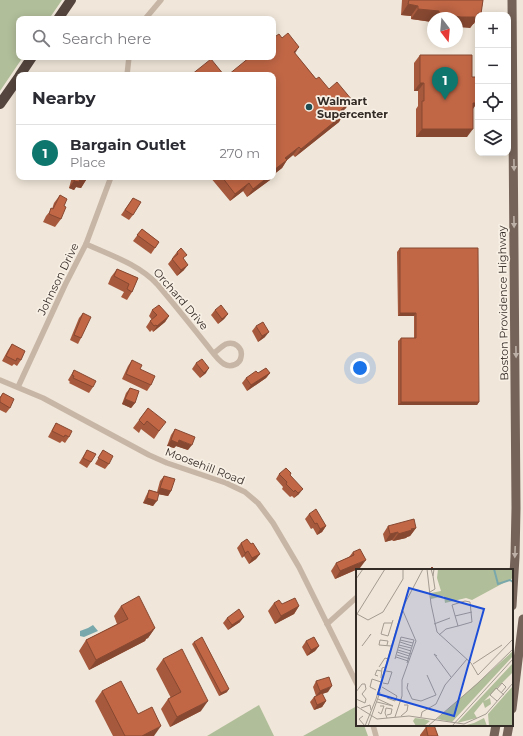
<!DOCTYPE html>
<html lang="en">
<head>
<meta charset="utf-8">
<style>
	:root { --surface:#fff; --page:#f7f7f7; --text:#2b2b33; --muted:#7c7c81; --line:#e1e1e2; --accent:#0f766e }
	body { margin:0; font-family:Montserrat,sans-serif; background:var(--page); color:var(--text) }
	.controls { position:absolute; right:12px; top:12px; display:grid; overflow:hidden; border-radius:8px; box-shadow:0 2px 10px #0003 }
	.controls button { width:36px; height:36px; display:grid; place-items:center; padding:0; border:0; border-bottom:1px solid var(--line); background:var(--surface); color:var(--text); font:20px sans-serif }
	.compass { position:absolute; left:427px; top:12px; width:36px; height:36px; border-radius:50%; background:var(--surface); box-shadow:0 2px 10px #0003; rotate:164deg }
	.you { position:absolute; left:360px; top:368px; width:14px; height:14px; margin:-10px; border:3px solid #fff; border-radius:50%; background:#1a73e8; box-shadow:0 0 0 6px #1a73e833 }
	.badge { display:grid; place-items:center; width:26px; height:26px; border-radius:50%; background:var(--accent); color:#fff; font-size:13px; font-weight:700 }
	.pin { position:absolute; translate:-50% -33px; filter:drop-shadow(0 1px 2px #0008) }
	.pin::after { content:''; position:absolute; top:21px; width:14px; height:12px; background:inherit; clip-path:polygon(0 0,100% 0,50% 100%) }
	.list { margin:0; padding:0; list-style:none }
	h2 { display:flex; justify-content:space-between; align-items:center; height:52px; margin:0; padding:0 16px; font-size:17px }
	h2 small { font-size:13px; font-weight:400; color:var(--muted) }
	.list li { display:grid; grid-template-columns:26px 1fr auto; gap:12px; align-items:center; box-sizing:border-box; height:56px; padding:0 16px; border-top:1px solid var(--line) }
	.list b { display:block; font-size:15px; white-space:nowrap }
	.list p { margin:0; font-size:13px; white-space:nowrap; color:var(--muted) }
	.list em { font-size:13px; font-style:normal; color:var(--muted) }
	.icon { flex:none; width:22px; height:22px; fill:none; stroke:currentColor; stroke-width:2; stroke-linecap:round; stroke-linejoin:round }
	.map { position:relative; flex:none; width:523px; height:736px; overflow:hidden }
	.search { position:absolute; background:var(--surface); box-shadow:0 2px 10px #0003; left:16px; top:16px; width:260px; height:44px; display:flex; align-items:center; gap:10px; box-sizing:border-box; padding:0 14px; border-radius:8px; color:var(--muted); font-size:15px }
	.panel { position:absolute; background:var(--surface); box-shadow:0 2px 10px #0003; left:16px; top:72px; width:260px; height:108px; border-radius:8px }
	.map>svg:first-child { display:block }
</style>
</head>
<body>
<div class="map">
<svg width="523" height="736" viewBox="0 0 523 736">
	<rect width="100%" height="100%" fill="#f0e6d9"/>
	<g fill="#b1be9a">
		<path d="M0,0H62L49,19H19V57H23L0,91Z"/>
		<path d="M259,705L274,736H207Z"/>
		<path d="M357,706V725H364L368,736H303Z"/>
	</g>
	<path fill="#79a8ac" d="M93,625L98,631L84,637L80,636V631L88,628Z"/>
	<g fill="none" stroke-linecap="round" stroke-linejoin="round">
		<g stroke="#c7b6a6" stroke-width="5.5">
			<path d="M145,19L161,0"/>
			<path d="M127,75L129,57"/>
			<path d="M86,244C110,255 138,264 157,284C174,304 190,324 206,344C211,350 217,360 224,364C231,368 240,364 241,357C243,348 235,341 226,344C222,346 218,350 214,353"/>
			<path d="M0,380L43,398L149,455L167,463L226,483L245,492L258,503L273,523L299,567L357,684"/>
			<path d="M18,387L65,285L86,244L111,177"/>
			<path d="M327,624L357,597"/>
			<path d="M373,725L376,736"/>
		</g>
		<g stroke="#756258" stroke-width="9">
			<path d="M512,606L515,557L516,508L512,0"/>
			<path d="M512,709L523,619"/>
			<path d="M494,736L496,725"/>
			<path d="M507,736L509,725"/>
		</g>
		<g stroke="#54453e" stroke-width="10">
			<path d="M58,19L71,0"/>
			<path d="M20,75L32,57"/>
			<path d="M0,104L19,77"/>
		</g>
	</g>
	<g fill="#a6593c">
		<path d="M402,0H483L481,14L480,15H478L474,24H473L470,28L457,18H433V24H431L432,22L411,19V16L401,15Z"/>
		<path d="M282,38L316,79L329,89L346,108L342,112L339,122L295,157L293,155L287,160L282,168L273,175Z"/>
		<path d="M420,55L472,77L477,103L473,109L467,137H416V109L418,106V91H414V63Z"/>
		<path d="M72,177H87L86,180L81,188L76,187L74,190L69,188Z"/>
		<path d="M210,177H272L270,180L247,197L243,191L230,201Z"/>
		<path d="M60,195L64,206L61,219L55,227L43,222L46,216L52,209L54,203Z"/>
		<path d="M133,198V215L129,220L121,215Z"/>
		<path d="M142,229L159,242L151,254L133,241Z"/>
		<path d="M400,248L479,402L477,405H398V341L401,338H414V316H398L397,252Z"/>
		<path d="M177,252L184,259V270L177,276L168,264L172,259L173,257Z"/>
		<path d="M117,269L138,278L132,292L127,300L121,297L124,292L108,284L111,277Z"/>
		<path d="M152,310L169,316L165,322L153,332L152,330L150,332L146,327L150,321L152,320L149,316Z"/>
		<path d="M215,310L228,314L224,319L218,324L211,315Z"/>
		<path d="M83,313L81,338L78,344L70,340L79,318Z"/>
		<path d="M256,326L265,337L258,342L252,331Z"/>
		<path d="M12,344L21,360L17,366L14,364L12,366L2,361L8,350Z"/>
		<path d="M132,360L140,369L151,385L147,391L122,379L128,366Z"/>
		<path d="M196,363L206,373L200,378L192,369Z"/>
		<path d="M74,370L93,387L89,393L69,383L70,382L68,380Z"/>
		<path d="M258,373H270L266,378L247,391L242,383L246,378Z"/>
		<path d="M130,388L135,403L131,408L122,404L126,393Z"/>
		<path d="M3,393L10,408L6,413L0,410V397Z"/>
		<path d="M148,408L160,430L154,439L141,429L139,433L133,428Z"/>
		<path d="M56,423L69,437L65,443L62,441L60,443L48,437L53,428Z"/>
		<path d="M175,429L188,450L176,446L174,448L167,446L171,435Z"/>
		<path d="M87,450L91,462L87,468L79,463Z"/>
		<path d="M103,450L109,464L105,469L95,464Z"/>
		<path d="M291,473L290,475L299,494L294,498L292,496L290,497L282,489L283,487L276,479L279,474Z"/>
		<path d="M164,476L171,491L168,496L159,494L153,506L143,503L146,496L149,490L157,492L160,481Z"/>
		<path d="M309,514L326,526L322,532L317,535L313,528L311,529L305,519Z"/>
		<path d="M388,526L416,528L410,536L407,537L406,538L393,541L392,540L385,542L383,534Z"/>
		<path d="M241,543L251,544L260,554L256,559L249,564L244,556L242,558L237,548Z"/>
		<path d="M353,552L360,568L335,579L331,571L336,563L349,557Z"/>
		<path d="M274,603L299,606L294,614L275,624L268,611Z"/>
		<path d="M121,606L155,628L148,638L146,639L145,641L89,670L79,651L86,640L117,624L114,616Z"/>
		<path d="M227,618L240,622L228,630L223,623Z"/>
		<path d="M306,641L319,646L315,651L307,656L302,647Z"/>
		<path d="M194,642L227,692L219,696L192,644Z"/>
		<path d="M163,659L201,711L170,727L161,709L168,699L171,698L156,669Z"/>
		<path d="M316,681L328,692L322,694L326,701L322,707L314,710L310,702L314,697L316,696L313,687Z"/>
		<path d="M102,691L138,714L154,736H113L95,701Z"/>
		<path d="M426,727L438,736H420V735Z"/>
	</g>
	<g fill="#874831">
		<path d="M408,4L418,6L411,16L401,15Z"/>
		<path d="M418,9L439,11L434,18H433V20L432,22L411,19Z"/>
		<path d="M478,13L481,14L480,15H478V18L470,28L457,27V18H436L439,14Z"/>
		<path d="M299,47L294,55V52Z"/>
		<path d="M420,83H424L418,91H414Z"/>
		<path d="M352,100L346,108L335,118L341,110Z"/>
		<path d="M473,103H477L471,111Z"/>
		<path d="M344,114L339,122L295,157L301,149Z"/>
		<path d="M422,129H473L467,137H416Z"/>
		<path d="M299,147L293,155L280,166L285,158Z"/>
		<path d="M287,160L282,168L273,175V172L274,170Z"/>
		<path d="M268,177H272L270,180L247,197L253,189Z"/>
		<path d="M80,178L86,180L81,188L76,187L74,190L69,188L74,181Z"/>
		<path d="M249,183L243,191L230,201L235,194Z"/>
		<path d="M188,265L184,270L177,276L181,270Z"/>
		<path d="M400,313H416L414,316H398Z"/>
		<path d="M228,314L224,319L218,324L222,319Z"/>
		<path d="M169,316L165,322L153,332L157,326Z"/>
		<path d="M269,332L265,337L258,342L262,336Z"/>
		<path d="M209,368L206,373L200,378L204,373Z"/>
		<path d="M270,373L266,378L247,391L251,385Z"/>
		<path d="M125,399L135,403L131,408L122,404Z"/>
		<path d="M401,402H479L477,405H398Z"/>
		<path d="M171,440H179L192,445L188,450L176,446L174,448L167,446Z"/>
		<path d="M160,488L171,491L168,496L157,494Z"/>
		<path d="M303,489L299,494L294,498L298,493Z"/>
		<path d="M147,498L157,501L153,506L143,503Z"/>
		<path d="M326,526L322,532L317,535L320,529Z"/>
		<path d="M416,528L410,536L407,537L406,538L393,541L398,534Z"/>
		<path d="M398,532L392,540L385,542L390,534Z"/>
		<path d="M248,551L244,556L242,558L245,553Z"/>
		<path d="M260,554L256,559L249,564L252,558Z"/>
		<path d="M366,560L360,568L335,579L340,571Z"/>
		<path d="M299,606L294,614L275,624L281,616Z"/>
		<path d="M244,617L240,622L228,630L232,625Z"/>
		<path d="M155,628L148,638L146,639L145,641L89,670L96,660Z"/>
		<path d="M319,646L315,651L307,656L311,650Z"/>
		<path d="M332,686L328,692L316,696L320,691Z"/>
		<path d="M229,689L227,692L219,696L221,693Z"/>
		<path d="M208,701L201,711L170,727L177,717Z"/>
		<path d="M326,701L322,707L314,710L317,705Z"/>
		<path d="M161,726L154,736H142Z"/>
	</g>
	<g fill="#c16746" stroke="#874831">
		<path d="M409,0H483L481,14L478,13V17H461L439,14V11L418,9V6L408,4Z"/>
		<path d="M288,33L299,47L294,52L316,79L319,77L329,89L337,82L352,100L341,110L344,114L301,149L299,147L285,158L287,160L274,170L276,172L273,174V75H228L250,57H273V38L279,34L282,38Z"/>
		<path d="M420,55H472V77H477V103H473V129H422V101H424V83H420Z"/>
		<path d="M211,59L224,75H191Z"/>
		<path d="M75,177H87L86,180L80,178L79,182L74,181Z"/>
		<path d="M222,177H268L253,189L249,183L235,194Z"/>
		<path d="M60,195L67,199L64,206L66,207L61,219L49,214L51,208L53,209Z"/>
		<path d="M133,198L141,202L133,215L125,210Z"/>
		<path d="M142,229L159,242L155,248L137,235Z"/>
		<path d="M181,248L187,255L183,258L188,265L181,270L172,259L178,254L177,252Z"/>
		<path d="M400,248H478L479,402H401V338H416V313H400Z"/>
		<path d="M117,269L138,278L132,292L127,289L129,284L114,276Z"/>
		<path d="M159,305L169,316L157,326L156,325L154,326L150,321L157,315L152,310Z"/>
		<path d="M221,305L228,314L222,319L215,310Z"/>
		<path d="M83,313L91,317L81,338L74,335Z"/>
		<path d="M263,322L269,332L262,336L256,326Z"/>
		<path d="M12,344L25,351L21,360L17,358L16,361L6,356Z"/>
		<path d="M202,359L209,368L204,373L196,363Z"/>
		<path d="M132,360L142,365L140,369L155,376L151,385L126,374Z"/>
		<path d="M266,368L270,373L251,385L246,378L256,371L258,373Z"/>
		<path d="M74,370L96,381L93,387L73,378L74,376L72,375Z"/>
		<path d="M130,388L139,391L135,403L125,399Z"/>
		<path d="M3,393L14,399L10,408L0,402V398Z"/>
		<path d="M148,408L166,422L159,431L147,421L144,425L139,420Z"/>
		<path d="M56,423L72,431L69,437L65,435L64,437L52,431Z"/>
		<path d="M175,429L195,437L192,445L179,440L178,443L171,440Z"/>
		<path d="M87,450L96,454L91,462L83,458Z"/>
		<path d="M103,450L113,456L109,464L98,458Z"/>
		<path d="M286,468L291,473L290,475L303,489L298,493L295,490L294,492L286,484L287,482L279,474Z"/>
		<path d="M164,476L175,479L171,491L160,488Z"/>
		<path d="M149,490L159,493L157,501L147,498Z"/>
		<path d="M316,509L326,526L320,529L317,523L315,524L309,514Z"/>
		<path d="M414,519L416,528L411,529L412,530L398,534V532L390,534L388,526Z"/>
		<path d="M247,539L251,544L253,543L260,554L252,558L248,551L245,553L241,543Z"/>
		<path d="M360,549L366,560L340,571L336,563L354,555L353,552Z"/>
		<path d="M432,567L435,570H429Z"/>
		<path d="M139,596L155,628L152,630V631L96,660L86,640L128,619L121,606Z"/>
		<path d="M295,598L299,606L281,616L274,603L279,600L282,604Z"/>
		<path d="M239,609L244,617L232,625L227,618Z"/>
		<path d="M202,637L229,689L221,693L194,642Z"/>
		<path d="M314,637L319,646L311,650L306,641Z"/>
		<path d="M182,649L208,701L177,717L168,699L181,692L163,659Z"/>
		<path d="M329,677L332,686L320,691L316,681Z"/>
		<path d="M121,681L138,714L152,707L161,726L142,736H125L102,691Z"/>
		<path d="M322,693L326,701L317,705L314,697Z"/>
		<path d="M432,725H434L438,736H428L426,727Z"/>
	</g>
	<defs><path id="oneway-solid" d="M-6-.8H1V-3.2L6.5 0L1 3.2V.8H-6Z"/></defs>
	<g fill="#bdb0a6">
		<use href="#oneway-solid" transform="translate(514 165) rotate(89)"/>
		<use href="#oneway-solid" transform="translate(514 222) rotate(89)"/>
		<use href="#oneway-solid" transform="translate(516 352) rotate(89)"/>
		<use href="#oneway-solid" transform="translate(515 552) rotate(92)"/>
	</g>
	<circle fill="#1e4e53" stroke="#f8f0e5" stroke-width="1.5" cx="309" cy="107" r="4"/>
	<g text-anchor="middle" stroke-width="3.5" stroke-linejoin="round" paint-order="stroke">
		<g font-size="11" font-weight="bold" fill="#332b26" stroke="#f8f0e5" text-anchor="start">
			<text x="317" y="105">Walmart<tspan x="317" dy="13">Supercenter</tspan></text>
		</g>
		<g font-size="11" fill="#332b26" stroke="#f8f0e5">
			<text transform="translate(58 279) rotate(-64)" y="4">Johnson Drive</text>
			<text transform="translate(181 299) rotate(49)" y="4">Orchard Drive</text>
			<text transform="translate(503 303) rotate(-91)" y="4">Boston Providence Highway</text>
			<text transform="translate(205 466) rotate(21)" y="4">Moosehill Road</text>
		</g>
	</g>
	<g transform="translate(356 569)">
		<rect width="157" height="157" fill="#f0e6d9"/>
		<path d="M82,0H157V9L116,31L110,29L89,34L88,27L75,30V24L85,22L81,9ZM157,82V87L96,153L81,150ZM157,94V103L128,132L134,129L135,135L129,139L127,133L118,144L121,149L101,154ZM157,117V157H133L132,145ZM59,149L68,150L74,152L68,157H60L57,152ZM128,149L131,157H107L118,154Z" fill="#b1be9a"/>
		<path fill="none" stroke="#79a8ac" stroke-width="2" d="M138,0L142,15L154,11L157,13"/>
		<path fill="none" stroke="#a49b91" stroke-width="1" d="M71,0L75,35L81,63L115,94L122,106L157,70M75,0L77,7L78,0M0,10L7,0M74,23L79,20L77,7M109,32L114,33L116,53L102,57L96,36ZM1,45L12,51L27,43L47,10V0M1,45L29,0M99,47L116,43M36,54H28L25,65L32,67L37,51M78,55L94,49M83,66L90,60L102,57M24,71L23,76L35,77M24,71L32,72L31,76M44,71L57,74M44,73L56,77M43,76L55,79M6,77L15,65L13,67M42,78L55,82M42,81L55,85M41,83L53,87M41,86L54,90M81,87L78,85L95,108M40,88L52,92M39,90L45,68L58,71L51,94M117,95L146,76M23,98L29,89L32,90M22,107L19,106L21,101L25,102M25,109L26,99L29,98M27,114L32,115L36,103L30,102M52,114L51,119L56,130L65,132L80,126L71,106M26,118L41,127L39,132L31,129M141,120L146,114L150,118L145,124M20,121L14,118L16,110L25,113M0,123L6,115H9L10,120L6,125L10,130L9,134L0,130M22,130L37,137M141,132L134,126L140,119L148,126M21,133L37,137M0,137L21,150L53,147L108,155L130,145L157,114M5,139L14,136L15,141M22,143L25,145L28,137H24M31,146L35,145L36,140L30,139L29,144L31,149M7,147L3,150L9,157M45,147L51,142L52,136H48M39,148L46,127V111L60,72L47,42M65,148L66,143L80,135L89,116L111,90M9,157L20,130L47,38L67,0M12,157L24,123M72,157L121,115L157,80M96,157L157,90"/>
		<path fill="#1d4ed8" fill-opacity="0.15" stroke="#1d4ed8" stroke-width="2" d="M53,19L128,40L98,147L22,125Z"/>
		<rect width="157" height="157" fill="none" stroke="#332b26" stroke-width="2"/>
	</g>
</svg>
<div class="controls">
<button>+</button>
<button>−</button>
<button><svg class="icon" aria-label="locate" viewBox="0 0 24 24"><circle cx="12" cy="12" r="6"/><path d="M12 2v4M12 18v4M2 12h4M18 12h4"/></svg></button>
<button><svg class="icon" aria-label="layers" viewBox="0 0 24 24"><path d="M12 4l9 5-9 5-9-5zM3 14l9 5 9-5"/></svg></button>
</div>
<svg class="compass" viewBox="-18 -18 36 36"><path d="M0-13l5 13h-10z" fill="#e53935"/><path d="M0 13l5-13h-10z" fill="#7c7c81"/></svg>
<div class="you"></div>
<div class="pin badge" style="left:445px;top:100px">1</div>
<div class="search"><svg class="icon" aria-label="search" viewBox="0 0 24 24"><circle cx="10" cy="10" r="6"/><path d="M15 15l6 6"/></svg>Search here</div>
<section class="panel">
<h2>Nearby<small></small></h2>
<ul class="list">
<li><span class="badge">1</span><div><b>Bargain Outlet</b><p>Place</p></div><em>270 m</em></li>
</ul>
</section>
</div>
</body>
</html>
